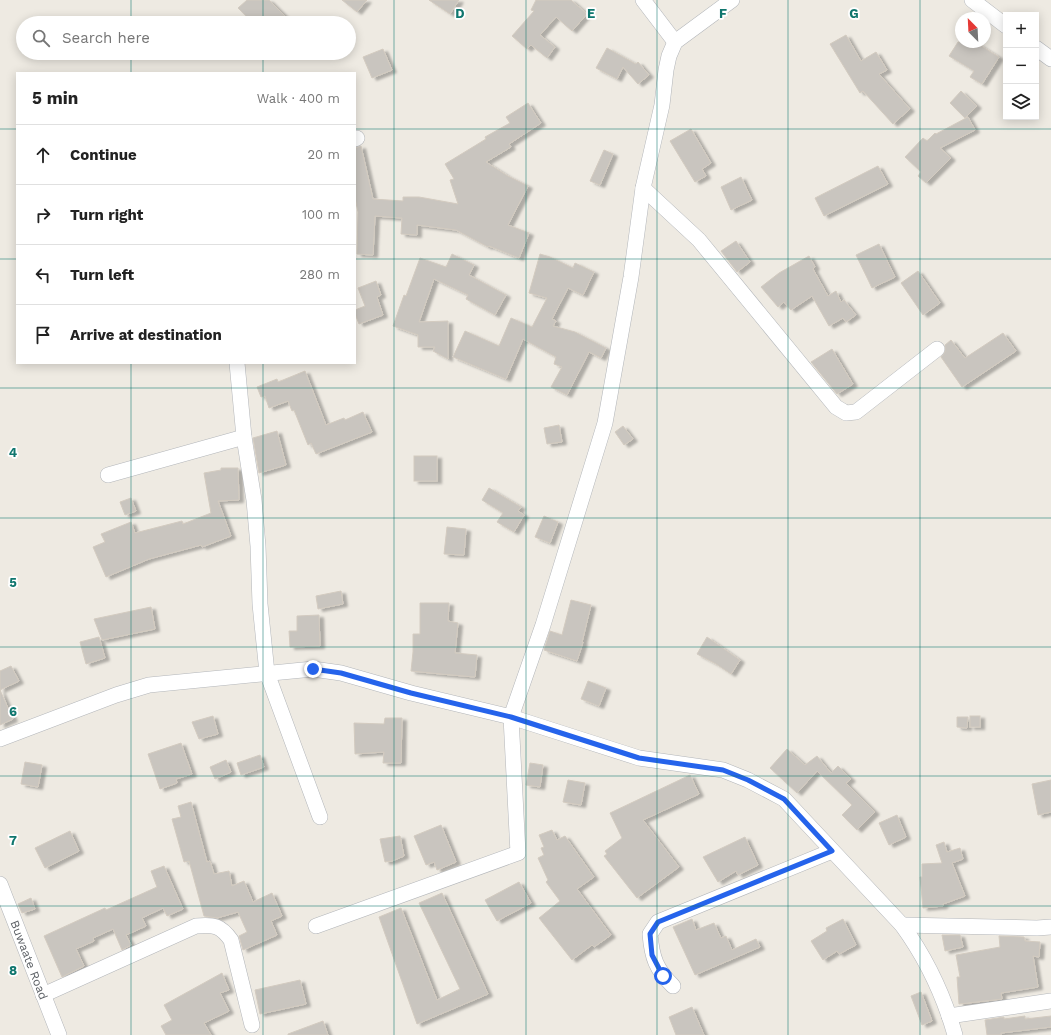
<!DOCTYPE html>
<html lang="en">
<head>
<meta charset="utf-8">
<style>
	:root { --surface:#fff; --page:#f2f2f2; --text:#222; --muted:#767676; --line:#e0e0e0 }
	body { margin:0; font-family:"Work Sans",sans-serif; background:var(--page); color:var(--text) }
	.controls { position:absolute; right:12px; top:12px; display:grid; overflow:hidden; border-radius:0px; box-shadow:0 2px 10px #0003 }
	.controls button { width:36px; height:36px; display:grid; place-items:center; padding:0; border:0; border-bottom:1px solid var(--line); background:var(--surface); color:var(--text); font:20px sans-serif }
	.compass { position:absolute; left:955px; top:12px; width:36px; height:36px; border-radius:50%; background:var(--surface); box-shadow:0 2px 10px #0003; rotate:336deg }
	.stop { position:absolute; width:12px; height:12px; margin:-9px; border:3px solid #2563eb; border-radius:50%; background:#fff }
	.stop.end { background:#2563eb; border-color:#fff; box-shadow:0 1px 4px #0008 }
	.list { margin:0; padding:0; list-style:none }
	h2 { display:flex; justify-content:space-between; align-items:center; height:52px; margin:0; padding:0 16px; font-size:17px }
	h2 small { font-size:13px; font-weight:400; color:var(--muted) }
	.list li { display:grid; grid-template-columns:26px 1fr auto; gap:12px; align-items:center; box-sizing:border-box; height:60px; padding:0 16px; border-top:1px solid var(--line) }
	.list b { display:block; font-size:15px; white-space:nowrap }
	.list em { font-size:13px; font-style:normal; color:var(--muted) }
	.icon { flex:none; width:22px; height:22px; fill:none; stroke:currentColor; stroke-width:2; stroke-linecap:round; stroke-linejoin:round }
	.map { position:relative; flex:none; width:1051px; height:1035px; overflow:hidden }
	.search { position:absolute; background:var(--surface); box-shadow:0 2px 10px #0003; left:16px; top:16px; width:340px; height:44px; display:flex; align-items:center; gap:10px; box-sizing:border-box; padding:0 14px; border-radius:22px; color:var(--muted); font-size:15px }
	.panel { position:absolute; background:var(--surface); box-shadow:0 2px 10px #0003; left:16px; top:72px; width:340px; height:292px; border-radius:0px }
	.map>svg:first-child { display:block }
</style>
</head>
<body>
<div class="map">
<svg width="1051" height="1035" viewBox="0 0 1051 1035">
	<defs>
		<filter id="shadow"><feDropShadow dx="4.5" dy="2.5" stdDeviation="1" flood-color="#0004"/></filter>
	</defs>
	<rect width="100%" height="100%" fill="#eeeae2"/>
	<g fill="#c9c5bf" stroke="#d3cbc0" filter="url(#shadow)">
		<path d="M247,0H269L292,23H253L238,8Z"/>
		<path d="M342,0H367L357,12Z"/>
		<path d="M429,0H459L450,14Z"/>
		<path d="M536,0H571L587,14L572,31L556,17L540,35L555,47L547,58L531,45L527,49L512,36L534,11L531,10Z"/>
		<path d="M846,35L861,61L876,52L887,70L879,74L910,109L893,124L863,91L860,93L830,44Z"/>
		<path d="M958,42H975L999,57L982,84L970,77L974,71L949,56Z"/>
		<path d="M607,48L636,64L638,62L649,75L638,84L623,67L617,79L596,68Z"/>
		<path d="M383,49L392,70L372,78L363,57Z"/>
		<path d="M961,91L977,106L965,118L950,103Z"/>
		<path d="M528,103L541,123L509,144L511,147L486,162L508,176L528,186L508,225L529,233L519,258L489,246L488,247L456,230L417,225V235L401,234L402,218L375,216L373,255L357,254L358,212L355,198V148L361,146L373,199L403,201V197H419L458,204L450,180L454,179L445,164L486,139L485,137L510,123L506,117Z"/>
		<path d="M968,117L975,130L940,148L951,158L926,183L918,176L921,172L905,157L923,138L927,141L935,133L936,134Z"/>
		<path d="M691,129L711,163L702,169L706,176L695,182L670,141Z"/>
		<path d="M604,150L613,154L600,185L590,181Z"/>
		<path d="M878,166L888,184L824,216L815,198Z"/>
		<path d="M741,177L752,200L731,210L721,187Z"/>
		<path d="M736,241L750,262L737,272L721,251Z"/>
		<path d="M879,244L895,277L872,288L856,255Z"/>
		<path d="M452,254L474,265L469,275L506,295L495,315L466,299L468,295L434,279L419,322L448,321V359L433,351L435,347H418V335L393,326L404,295L406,296L420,258L446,267Z"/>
		<path d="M540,254L550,257L573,268L575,263L594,272L583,295L568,288L552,319L556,321L553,326L575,332L606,348L601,358L589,352L567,395L551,387L562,367L554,364L556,357L523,339L506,379L453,357L465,331L499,346L511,318L532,327L547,298L529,293Z"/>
		<path d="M809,256L815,267L813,269L828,296L836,291L841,302L844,300L856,315L846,322L843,318L829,326L812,296L791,310L784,302L778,307L761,287L779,273Z"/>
		<path d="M918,271L940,303L923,315L901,283Z"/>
		<path d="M376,281L381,295L377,297L383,315L359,324L355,314V310L365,306L358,288Z"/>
		<path d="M1003,333L1016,351L962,387L941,357L945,352V345L951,340L965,358Z"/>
		<path d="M832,349L853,384L837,394L811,362Z"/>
		<path d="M305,371L326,425L344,418L345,420L363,412L372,432L316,454L311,443L308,445L294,410L292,411L288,401L269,408L265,396L261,397L257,387L277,379L278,382Z"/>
		<path d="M559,425L562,442L547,444L544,428Z"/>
		<path d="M623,426L633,439L624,445L615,432Z"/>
		<path d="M277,431L286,465L259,473L253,438Z"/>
		<rect x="414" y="456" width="23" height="25"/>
		<path d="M221,468H238L239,500L218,501L231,536L202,547L201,545L149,559L106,577L93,547L105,542L101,534L131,522L135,533L182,521L183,524L211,513L204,473L221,470Z"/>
		<path d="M489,488L521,507L518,511L524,515L514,532L497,522L503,513L482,500Z"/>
		<path d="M131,498L136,511L125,515L120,502Z"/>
		<path d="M544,516L558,522L550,543L535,537Z"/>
		<path d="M447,527L466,529L464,555L444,554Z"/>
		<path d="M341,591L343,604L318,609L316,596Z"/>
		<path d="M571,600L591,605L582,642H583L577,661L544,650L550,631L562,635Z"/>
		<path d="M420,603H449L448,621L458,623L455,653L477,655L475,677L441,674L411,671L413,652V634H420Z"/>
		<path d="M151,607L155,629L102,640L94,619Z"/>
		<path d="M319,615L320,646L290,647L289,631H297V616Z"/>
		<path d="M99,637L105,658L86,664L80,642Z"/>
		<path d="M707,637L740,660L731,674L716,664L697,654Z"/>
		<path d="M11,666L19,681L0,690L13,719L0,725V671Z"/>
		<path d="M588,681L606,688L599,706L581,699Z"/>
		<path d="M213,716L218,734L199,739L192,722Z"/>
		<rect x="970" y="716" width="10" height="11"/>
		<path d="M957,717H968L967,728L957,727Z"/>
		<path d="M385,718H402L401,763H383L384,752L355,754L354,723L384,724Z"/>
		<path d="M181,743L192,774L176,779L177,783L160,789L148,754Z"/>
		<path d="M787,749L805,765L817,756L831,773L838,766L851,779L846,783L875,812L857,830L842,815L852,805L817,771L797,793L770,768Z"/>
		<path d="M260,755L264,767L241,775L237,763Z"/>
		<path d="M226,760L231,772L215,779L210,767Z"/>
		<path d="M25,762L42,765L38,787L21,784Z"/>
		<path d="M530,763L543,765L540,787L526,785Z"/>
		<path d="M690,775L699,794L643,820L679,867L637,898L604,856L607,854L605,851L622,838L610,813Z"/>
		<path d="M568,780L585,783L581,805L563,802Z"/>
		<path d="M1051,780V812L1038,815L1032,784Z"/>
		<path d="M191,802L207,862L210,861L214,874L229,871L232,886L244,881L253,902L272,893L282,916L271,921L277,935L243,950L239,936L247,932L238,912L217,918L204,916L189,861L184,862L172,819L181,817L178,806Z"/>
		<path d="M897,815L906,837L889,845L879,823Z"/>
		<path d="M441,825L456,862L437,870L434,862L426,865L414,836Z"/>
		<path d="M552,830L557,840L565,836L594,877L577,889L611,935L594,947L592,945L572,960L539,918L560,901L546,882L548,880L538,858L544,855L541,848L544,847L539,835Z"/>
		<path d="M70,831L79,851L45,868L35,848Z"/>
		<path d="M400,836L404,856L392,861L385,862L380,839Z"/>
		<path d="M745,837L758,865L738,875L736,871L718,882L703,857Z"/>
		<path d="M944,842L947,852L960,848L963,859L952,863L965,896L943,904V906L923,908L920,877H922V864L942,863L936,845Z"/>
		<path d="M164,866L183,909L167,916L163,908L142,918L146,926L126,935L131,945L122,950L113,929L93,938L94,941L76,949L84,966L62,977L44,936L105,908L106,910L157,887L151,871Z"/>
		<path d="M519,882L531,903L497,921L485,900Z"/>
		<path d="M442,893L488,994L417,1024L379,917L401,908L437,1000L460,989L419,903Z"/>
		<path d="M31,898L35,909L22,913L18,904Z"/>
		<path d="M692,919L696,930L714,923L721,938L726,936L732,950L756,939L760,947L695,975L673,927Z"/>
		<path d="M843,919L856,945L839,954L837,951L823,960L811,941L827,931L826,928Z"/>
		<path d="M942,935H960L963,947L945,951Z"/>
		<path d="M999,936L1024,937L1025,941L1040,942L1039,957L1033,956L1038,987L1001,993L1002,999L959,1004L957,977H960L956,955L1000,947Z"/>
		<path d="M222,973L229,990L220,993L229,1011L204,1023L211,1035H166L161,1026L172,1020L164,1005Z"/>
		<path d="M300,980L306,1004L260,1014L255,990Z"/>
		<path d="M921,992L932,1021L922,1025L911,996Z"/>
		<path d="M692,1007L704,1035H676L669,1017Z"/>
		<path d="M1025,1016V1019L1051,1016V1027L1001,1033V1035H987L985,1020L1004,1017V1019Z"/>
		<path d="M323,1021L328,1035H288V1034Z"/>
	</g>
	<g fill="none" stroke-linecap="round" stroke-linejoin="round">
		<defs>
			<g id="minor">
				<path d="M643,0L675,42"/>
				<path d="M972,0L1006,26"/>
				<path d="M1036,48L1051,59"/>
				<path d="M355,139L357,138"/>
				<path d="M643,188L699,240L836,407L846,413L856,412L937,349"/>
				<path d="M237,363L244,437L254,500L258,546L260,604L267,673L320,817"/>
				<path d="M108,475L244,437"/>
				<path d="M0,739L116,695L149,685L313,669L341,673L411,693L511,717L639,758L723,770L748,780L784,799L902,925C926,958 944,996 955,1035"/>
				<path d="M0,884L59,1035"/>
				<path d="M902,925L1037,928L1051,927"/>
				<path d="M316,926L518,853L511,717L543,625L605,423L631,277L643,188L662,105L666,70L669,56L675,42L732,0"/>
				<path d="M673,986C656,969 652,958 650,934L658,922L832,851"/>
				<path d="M43,995L196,926C214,924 221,926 231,940L252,1025"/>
				<path d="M949,1016L1051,1001"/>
			</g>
		</defs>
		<use href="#minor" stroke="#b3b6ba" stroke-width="16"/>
		<use href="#minor" stroke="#fff" stroke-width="15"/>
	</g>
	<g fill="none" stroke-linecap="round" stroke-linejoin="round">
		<path stroke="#2563eb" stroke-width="5" d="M313,669L341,673L411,693L511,717L639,758L723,770L748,780L784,799L832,851L658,922L650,934L652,955L663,976"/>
	</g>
	<path fill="none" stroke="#0f766e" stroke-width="1" stroke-opacity="0.55" d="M131,0V23M263,0V23M394,0V1035M526,0V1035M657,0V1035M788,0V1035M920,0V1035M131,53V73M263,53V73M0,129H17M355,129H1051M0,259H17M355,259H1051M131,363V1035M263,363V1035M0,388H1051M0,518H1051M0,647H1051M0,776H1051M0,906H1051"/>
	<g text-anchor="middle" stroke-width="3.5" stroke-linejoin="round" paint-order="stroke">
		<g font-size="12" fill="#5b5f64" stroke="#fff">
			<text transform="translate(29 960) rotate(69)" y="4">Buwaate Road</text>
		</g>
	</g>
	<g font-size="13" text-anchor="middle" font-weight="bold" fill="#0f766e" stroke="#fff" stroke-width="3.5" stroke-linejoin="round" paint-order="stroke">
		<text x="460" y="18">D</text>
		<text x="591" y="18">E</text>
		<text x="723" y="18">F</text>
		<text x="854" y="18">G</text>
		<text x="13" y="457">4</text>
		<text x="13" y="587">5</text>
		<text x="13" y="716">6</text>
		<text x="13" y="845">7</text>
		<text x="13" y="975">8</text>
	</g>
</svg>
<div class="controls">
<button>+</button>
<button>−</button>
<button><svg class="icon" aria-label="layers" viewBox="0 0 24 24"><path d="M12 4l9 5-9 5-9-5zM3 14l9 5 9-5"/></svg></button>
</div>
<svg class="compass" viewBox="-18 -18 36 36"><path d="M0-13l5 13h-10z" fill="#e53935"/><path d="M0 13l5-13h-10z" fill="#767676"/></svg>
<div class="stop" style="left:663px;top:976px"></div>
<div class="stop end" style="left:313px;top:669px"></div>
<div class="search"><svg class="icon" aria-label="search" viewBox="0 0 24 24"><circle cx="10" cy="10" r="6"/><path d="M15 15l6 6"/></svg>Search here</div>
<section class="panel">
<h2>5 min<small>Walk · 400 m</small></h2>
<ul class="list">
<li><svg class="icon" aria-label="ahead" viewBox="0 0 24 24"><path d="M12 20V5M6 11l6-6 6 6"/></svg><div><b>Continue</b></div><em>20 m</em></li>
<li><svg class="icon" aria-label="right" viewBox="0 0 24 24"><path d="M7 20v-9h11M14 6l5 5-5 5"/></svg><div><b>Turn right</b></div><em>100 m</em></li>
<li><svg class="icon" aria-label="left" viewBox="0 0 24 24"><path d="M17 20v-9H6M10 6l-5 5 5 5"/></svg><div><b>Turn left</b></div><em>280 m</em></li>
<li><svg class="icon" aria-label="arrive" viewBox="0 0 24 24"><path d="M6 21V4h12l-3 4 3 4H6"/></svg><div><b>Arrive at destination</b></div></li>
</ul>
</section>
</div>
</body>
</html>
